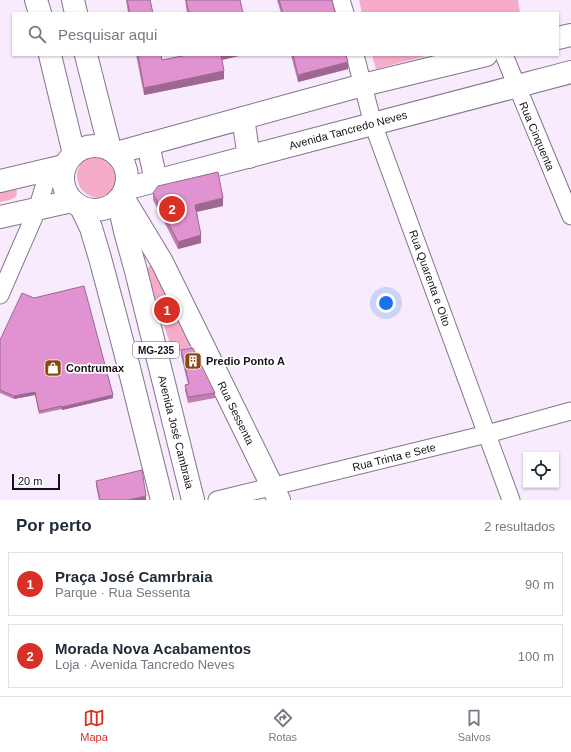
<!DOCTYPE html>
<html lang="pt">
<head>
<meta charset="utf-8">
<style>
	:root { --surface:#fff; --page:#f6f6f7; --text:#1f2937; --muted:#747a83; --line:#e0e1e3; --accent:#d93025 }
	body { margin:0; font-family:Arial,sans-serif; background:var(--page); color:var(--text) }
	.controls { position:absolute; right:12px; bottom:12px; display:grid; overflow:hidden; border-radius:0px; box-shadow:0 1px 3px #0004 }
	.controls button { width:36px; height:36px; display:grid; place-items:center; padding:0; border:0; border-bottom:1px solid var(--line); background:var(--surface); color:var(--text); font:20px sans-serif }
	.scale { position:absolute; left:12px; bottom:10px; width:48px; box-sizing:border-box; padding-left:4px; border:2px solid #17121a; border-top:0; font-size:11px; line-height:14px; white-space:nowrap; color:#17121a; -webkit-text-stroke:3px #fff; paint-order:stroke }
	.you { position:absolute; left:386px; top:303px; width:14px; height:14px; margin:-10px; border:3px solid #fff; border-radius:50%; background:#1a73e8; box-shadow:0 0 0 6px #1a73e833 }
	.badge { display:grid; place-items:center; width:26px; height:26px; border-radius:50%; background:var(--accent); color:#fff; font-size:13px; font-weight:700 }
	.pin { position:absolute; translate:-50% -50%; border:2px solid #fff; box-shadow:0 1px 4px #0006 }
	.list { margin:0; padding:0; list-style:none }
	h2 { display:flex; justify-content:space-between; align-items:center; height:52px; margin:0; padding:0 16px; font-size:17px }
	h2 small { font-size:13px; font-weight:400; color:var(--muted) }
	.list li { display:grid; grid-template-columns:26px 1fr auto; gap:12px; align-items:center; box-sizing:border-box; height:64px; margin:0 8px 8px; padding:0 8px; border:1px solid var(--line); border-radius:0px }
	.list b { display:block; font-size:15px; white-space:nowrap }
	.list p { margin:0; font-size:13px; white-space:nowrap; color:var(--muted) }
	.list em { font-size:13px; font-style:normal; color:var(--muted) }
	.icon { flex:none; width:22px; height:22px; fill:none; stroke:currentColor; stroke-width:2; stroke-linecap:round; stroke-linejoin:round }
	.map { position:relative; flex:none; width:571px; height:500px; overflow:hidden }
	.search { position:absolute; background:var(--surface); box-shadow:0 1px 3px #0004; left:12px; right:12px; top:12px; height:44px; display:flex; align-items:center; gap:10px; box-sizing:border-box; padding:0 14px; border-radius:0px; color:var(--muted); font-size:15px }
	.sheet { height:196px; background:var(--surface) }
	nav { display:flex; justify-content:space-around; align-items:center; box-sizing:border-box; height:56px; border-top:1px solid var(--line); background:var(--surface); font-size:11px; color:var(--muted) }
	nav a { display:grid; justify-items:center; gap:2px }
	nav .on { color:var(--accent) }
	.map>svg:first-child { display:block }
</style>
</head>
<body>
<div class="map">
<svg width="571" height="500" viewBox="0 0 571 500">
	<rect width="100%" height="100%" fill="#f7ebfd"/>
	<g fill="#f6acc9">
		<path d="M359,0H518L520,13H362Z"/>
		<path d="M372,55H430L376,69Z"/>
		<circle cx="99" cy="176" r="22"/>
		<path d="M0,187L16,188C20,200 9,200 0,202Z"/>
		<path d="M149,266H153L155,268L191,347L173,353L147,273L148,268Z"/>
	</g>
	<g fill="none" stroke-linecap="round" stroke-linejoin="round">
		<defs>
			<g id="street">
				<path d="M341,0L345,13"/>
				<path d="M355,55L373,124L511,500"/>
				<path d="M504,55L571,216"/>
				<path d="M0,295L37,210L49,170"/>
				<path d="M217,500L487,434L571,411"/>
			</g>
			<g id="secondary">
				<path d="M558,38L571,35"/>
				<path d="M243,118L249,157"/>
				<path d="M148,144L156,181"/>
				<path d="M116,153L363,85L486,55"/>
				<path d="M0,181L64,166"/>
				<path d="M125,189L571,72"/>
				<path d="M122,196L162,262L279,500"/>
				<path d="M0,217L72,201"/>
			</g>
			<g id="primary">
				<path d="M36,0L40,13"/>
				<path d="M73,0L76,13"/>
				<path d="M50,55L74,154"/>
				<path d="M86,55L110,149"/>
				<circle cx="95" cy="178" r="32"/>
				<path d="M118,200L125,231L136,271L193,500"/>
				<path d="M81,207L91,228L100,258L124,348L162,500"/>
			</g>
		</defs>
		<use href="#street" stroke="#83758a" stroke-width="19"/>
		<use href="#secondary" stroke="#83758a" stroke-width="24"/>
		<use href="#primary" stroke="#83758a" stroke-width="24"/>
		<use href="#street" stroke="#fff" stroke-width="17"/>
		<use href="#secondary" stroke="#fff" stroke-width="22"/>
		<use href="#primary" stroke="#fff" stroke-width="22"/>
	</g>
	<g fill="#c17eb3">
		<path d="M126,0H150L153,13H128Z"/>
		<path d="M185,0H240L243,13H187Z"/>
		<path d="M277,0H332L335,13H281Z"/>
		<path d="M136,55H161L162,60L187,55H243L222,60L224,79L144,95Z"/>
		<path d="M291,55H346L348,69L298,82Z"/>
		<path d="M153,193L223,206L197,212L201,243L178,249L153,200Z"/>
		<path d="M0,340L113,398L62,410V409L39,414L35,395L14,399L0,393Z"/>
		<path d="M181,350L215,393V398L188,403L185,390V385L188,384L181,356Z"/>
		<path d="M96,481L146,500H99L96,486Z"/>
	</g>
	<g fill="#9d6792">
		<path d="M221,55H243L221,60Z"/>
		<path d="M348,62V69L298,82V75Z"/>
		<path d="M224,71V79L144,95V88Z"/>
		<path d="M223,198V206L195,212V205Z"/>
		<path d="M201,235V243L178,249V242Z"/>
		<path d="M35,392V395L14,399V396Z"/>
		<path d="M113,395V398L62,410V407Z"/>
		<path d="M146,496V500H128Z"/>
	</g>
	<g fill="#e093d0" stroke="#9d6792">
		<path d="M127,0H150L153,13H130Z"/>
		<path d="M186,0H240L243,13H189Z"/>
		<path d="M279,0H332L335,13H283Z"/>
		<path d="M138,55H161L162,60L187,55H221L224,71L144,88Z"/>
		<path d="M293,55H346L348,62L298,75Z"/>
		<path d="M218,172L223,198L195,205L201,235L178,242L153,193L158,186Z"/>
		<path d="M84,286L113,395L62,407V406L39,411L35,392L14,396L0,390V340L22,293L34,298Z"/>
		<path d="M193,348L215,393L188,397L185,385L189,384L181,350Z"/>
		<path d="M142,470L146,496L128,500H100L96,481Z"/>
	</g>
	<defs>
		<symbol id="building-square" viewBox="-11 -11 22 22"><rect x="-9" y="-9" width="18" height="18" rx="4" fill="#8a4814" stroke="#fff"/><path d="M-4-6H4V6H1V3H-1V6H-4ZM-2.5-4.3h1.7v1.8h-1.7ZM.8-4.3h1.7v1.8H.8ZM-2.5-1h1.7V.8h-1.7ZM.8-1h1.7V.8H.8Z" fill="#fff"/></symbol>
		<symbol id="shop-square" viewBox="-11 -11 22 22"><rect x="-9" y="-9" width="18" height="18" rx="4" fill="#8a4814" stroke="#fff"/><path d="M-5-2.5h2.3a2.7 3.5 0 0 1 5.4 0H5L5.5 6h-11ZM-1.5-2.5h3a1.5 2.3 0 0 0-3 0Z" fill="#fff"/></symbol>
	</defs>
	<g fill-rule="evenodd">
		<use href="#building-square" x="183" y="351" width="20" height="20"/>
		<use href="#shop-square" x="43" y="358" width="20" height="20"/>
	</g>
	<g text-anchor="middle" stroke-width="3.5" stroke-linejoin="round" paint-order="stroke">
		<rect fill="#fff" stroke="#5d595f" stroke-width="1" x="133" y="342" width="46" height="16" rx="3"/>
		<g font-size="10" font-weight="bold" fill="#17121a">
			<text x="156" y="354">MG-235</text>
		</g>
		<g font-size="11" fill="#17121a" stroke="#fff">
			<text transform="translate(348 130) rotate(-15)" y="4">Avenida Tancredo Neves</text>
			<text transform="translate(537 136) rotate(67)" y="4">Rua Cinquenta</text>
			<text transform="translate(430 278) rotate(70)" y="4">Rua Quarenta e Oito</text>
			<text transform="translate(236 413) rotate(64)" y="4">Rua Sessenta</text>
			<text transform="translate(176 432) rotate(76)" y="4">Avenida José Cambraia</text>
			<text transform="translate(394 457) rotate(-14)" y="4">Rua Trinta e Sete</text>
		</g>
		<g font-size="11" font-weight="bold" fill="#17121a" stroke="#fff" text-anchor="start">
			<text x="206" y="365">Predio Ponto A</text>
			<text x="66" y="372">Contrumax</text>
		</g>
	</g>
</svg>
<div class="controls">
<button><svg class="icon" aria-label="locate" viewBox="0 0 24 24"><circle cx="12" cy="12" r="6"/><path d="M12 2v4M12 18v4M2 12h4M18 12h4"/></svg></button>
</div>
<div class="scale">20 m</div>
<div class="you"></div>
<div class="pin badge" style="left:167px;top:310px">1</div>
<div class="pin badge" style="left:172px;top:209px">2</div>
<div class="search"><svg class="icon" aria-label="search" viewBox="0 0 24 24"><circle cx="10" cy="10" r="6"/><path d="M15 15l6 6"/></svg>Pesquisar aqui</div>
</div>
<section class="sheet">
<h2>Por perto<small>2 resultados</small></h2>
<ul class="list">
<li><span class="badge">1</span><div><b>Praça José Camrbraia</b><p>Parque · Rua Sessenta</p></div><em>90 m</em></li>
<li><span class="badge">2</span><div><b>Morada Nova Acabamentos</b><p>Loja · Avenida Tancredo Neves</p></div><em>100 m</em></li>
</ul>
</section>
<nav>
<a class="on"><svg class="icon" aria-label="map" viewBox="0 0 24 24"><path d="M3 6l6-2 6 2 6-2v14l-6 2-6-2-6 2zM9 4v14M15 6v14"/></svg>Mapa</a>
<a><svg class="icon" aria-label="directions" viewBox="0 0 24 24"><path d="M12 3l9 9-9 9-9-9zM9 14v-3h6M13 9l2 2-2 2"/></svg>Rotas</a>
<a><svg class="icon" aria-label="saved" viewBox="0 0 24 24"><path d="M7 4h10v16l-5-4-5 4z"/></svg>Salvos</a>
</nav>
</body>
</html>
